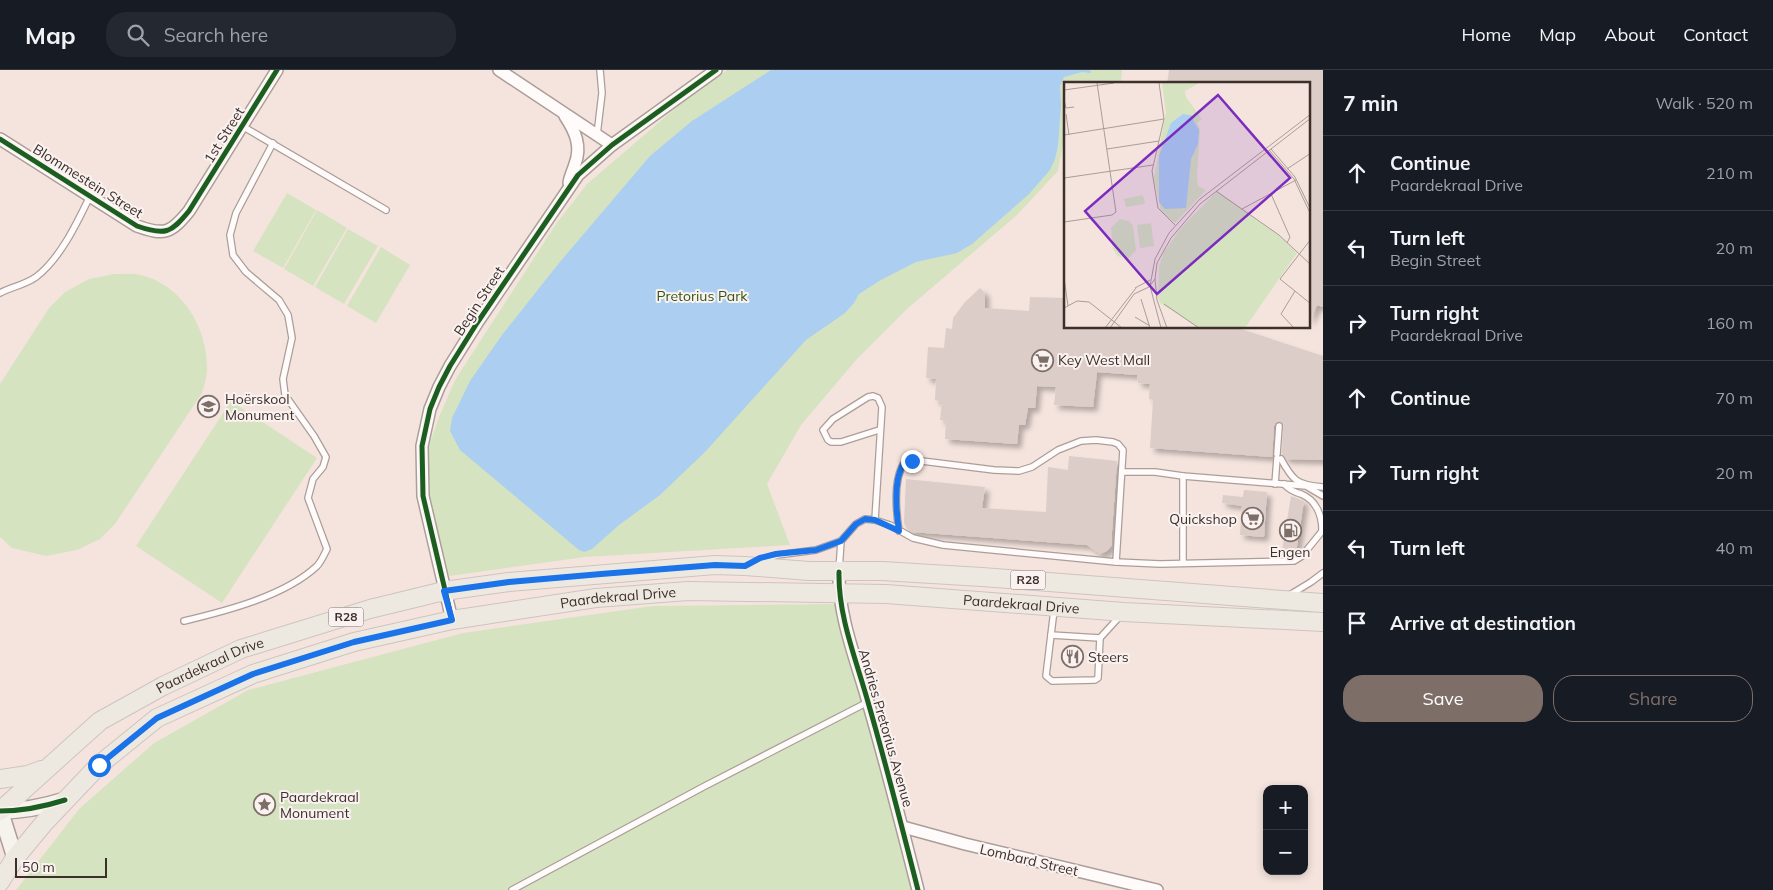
<!DOCTYPE html>
<html lang="en">
<head>
<meta charset="utf-8">
<style>
	:root { --surface:#171b24; --page:#242831; --text:#f1f3f6; --muted:#9ea1a6; --line:#363941; --accent:#7d6e68 }
	body { margin:0; font-family:Mulish,sans-serif; background:var(--page); color:var(--text) }
	.controls { position:absolute; right:15px; bottom:15px; display:grid; overflow:hidden; border-radius:10px; box-shadow:0 2px 8px #0003 }
	.controls button { width:45px; height:45px; display:grid; place-items:center; padding:0; border:0; border-bottom:1px solid var(--line); background:var(--surface); color:var(--text); font:25px sans-serif }
	.scale { position:absolute; left:15px; bottom:12px; width:92px; box-sizing:border-box; padding-left:5px; border:2px solid #3d2f29; border-top:0; font-size:14px; line-height:18px; white-space:nowrap; color:#3d2f29; -webkit-text-stroke:4px #faf2f0; paint-order:stroke }
	.stop { position:absolute; width:15px; height:15px; margin:-11px; border:4px solid #1a73e8; border-radius:50%; background:#fff }
	.stop.end { background:#1a73e8; border-color:#fff; box-shadow:0 1px 5px #0008 }
	.list { margin:0; padding:0; list-style:none }
	h2 { display:flex; justify-content:space-between; align-items:center; height:65px; margin:0; padding:0 20px; font-size:21px }
	h2 small { font-size:16px; font-weight:400; color:var(--muted) }
	.list li { display:grid; grid-template-columns:32px 1fr auto; gap:15px; align-items:center; box-sizing:border-box; height:75px; padding:0 20px; border-top:1px solid var(--line) }
	.list b { display:block; font-size:19px; white-space:nowrap }
	.list p { margin:0; font-size:16px; white-space:nowrap; color:var(--muted) }
	.list em { font-size:16px; font-style:normal; color:var(--muted) }
	.actions { display:flex; gap:10px; padding:15px 20px }
	.actions a { flex:1; padding:11px 0; border:1px solid var(--accent); border-radius:20px; text-align:center; font-size:18px; color:var(--accent) }
	.actions .main { background:var(--accent); color:#fff }
	.icon { flex:none; width:28px; height:28px; fill:none; stroke:currentColor; stroke-width:2; stroke-linecap:round; stroke-linejoin:round }
	.map { position:relative; flex:none; width:1323px; height:820px; overflow:hidden }
	header { display:flex; align-items:center; gap:30px; box-sizing:border-box; height:70px; padding:0 25px; background:var(--surface); border-bottom:1px solid var(--line) }
	header strong { font-size:24px }
	nav { display:flex; gap:28px; margin-inline-start:auto; font-size:18px }
	.search { width:350px; height:45px; background:var(--page); display:flex; align-items:center; gap:12px; box-sizing:border-box; padding:0 18px; border-radius:20px; color:var(--muted); font-size:19px }
	main { display:flex }
	aside { flex:1; background:var(--surface) }
	.map>svg:first-child { display:block }
</style>
</head>
<body>
<header>
<strong>Map</strong>
<div class="search"><svg class="icon" aria-label="search" viewBox="0 0 24 24"><circle cx="10" cy="10" r="6"/><path d="M15 15l6 6"/></svg>Search here</div>
<nav><a>Home</a><a>Map</a><a>About</a><a>Contact</a></nav>
</header>
<main>
<div class="map">
<svg width="1323" height="820" viewBox="0 0 1323 820">
	<defs>
		<filter id="shadow"><feDropShadow dx="4.5" dy="4.5" stdDeviation="2.5" flood-color="#0004"/></filter>
	</defs>
	<rect width="100%" height="100%" fill="#f5e4de"/>
	<g fill="#d6e3c0">
		<path d="M727,0H1122L1121,14H1066L1065,64L1058,101L1017,145L907,239L857,289L801,355L767,414L790,475L585,487L450,506L446,499L431,431L427,403L428,379L439,347L455,310L556,154L587,114L678,36Z"/>
		<path d="M287,123L316,140L283,198L253,181Z"/>
		<path d="M317,140L347,158L313,216L284,199Z"/>
		<path d="M348,159L378,176L344,234L315,217Z"/>
		<path d="M381,177L410,195L376,253L347,236Z"/>
		<path d="M114,204C122,204 133,203 141,205C182,215 208,258 207,300C207,307 204,316 202,323L115,454L100,469L77,480L46,486L12,478L0,467V314L49,238L65,222L89,209Z"/>
		<path d="M231,331L317,388L222,533L136,476Z"/>
		<path d="M847,534L916,820H16L79,739L154,673L248,620L463,563L652,536Z"/>
	</g>
	<path fill="#abcef1" d="M771,0H1090L1091,3L1082,2L1064,7L1060,16L1061,36L1058,76L1055,89L1050,100L1029,124L972,174L957,183L916,192L879,211L859,224L854,233L845,243L806,270L705,382L660,425L619,455L592,479L584,482L579,480L460,380L450,361L452,348L470,311L502,265L559,193L650,86L692,51Z"/>
	<g fill="#dccdc8" filter="url(#shadow)">
		<path d="M1169,0H1323V237L1317,235L1309,252V14H1167Z"/>
		<path d="M980,218L985,223V238L1029,241L1030,227L1066,228V258H1238L1323,286V390L1286,389L1282,384L1283,354L1279,351L1274,356L1272,387L1150,378L1153,330L1149,329L1150,314L1138,313L1137,305L1097,302L1093,337L1054,335L1056,317L1037,316L1035,338H1028L1025,355H1019L1017,374L945,369L946,351L940,350L942,332L935,330L936,309L926,308L928,277L944,278L946,258L952,259L953,248L965,232Z"/>
		<path d="M1069,386L1117,391L1112,461V475L1107,481L1100,484L1087,475L912,462L907,459L904,453L906,409L985,417L982,438L1046,442L1048,397L1068,400Z"/>
		<path d="M1244,420L1267,422L1264,467L1240,465L1242,436L1222,433L1223,425L1243,427Z"/>
		<path d="M1291,426L1304,431L1296,483L1282,481Z"/>
	</g>
	<g fill="none" stroke-linecap="round" stroke-linejoin="round">
		<defs>
			<g id="lane">
				<path d="M242,56L386,140"/>
				<path d="M597,65L602,23L600,0"/>
				<path d="M0,223C11,217 25,215 36,207C60,189 77,153 90,126"/>
				<path d="M1277,384L1279,356"/>
				<path d="M1281,389C1293,411 1297,415 1323,417"/>
				<path d="M1123,402H1155L1183,406L1306,416L1323,426"/>
				<path d="M1183,406V493"/>
				<path d="M1275,414L1277,388"/>
				<path d="M1284,414C1289,420 1294,422 1301,424C1316,430 1322,445 1322,460"/>
				<path d="M875,450L882,337L878,328L873,326L868,327L833,349L823,360L828,370L831,372H841L879,360"/>
				<path d="M756,491L777,485L816,480L841,471"/>
				<path d="M1116,492L1160,494L1294,491L1302,486L1323,460"/>
				<path d="M839,500L841,471L856,454L865,449L875,450L890,455L913,468L943,475L1116,492L1123,380L1118,374L1113,372L1096,370L1081,371L1058,380L1032,397L1019,401L994,400L922,391H911L904,393C893,410 896,441 899,461"/>
				<path d="M1288,526L1311,512L1323,503"/>
				<path d="M1054,540L1046,606L1052,611L1095,610L1098,608L1100,568L1121,545"/>
				<path d="M184,551C226,541 285,526 317,496C321,492 324,485 327,479L308,428L313,409L323,397L326,387L314,366L285,325L283,309L292,268L288,245L279,230L246,202L233,185L230,165L236,143L273,73"/>
				<path d="M1051,565L1100,568"/>
				<path d="M512,820L703,717L868,632"/>
			</g>
			<g id="street">
				<path d="M499,0L612,75"/>
				<path d="M565,46C575,61 582,76 575,94C573,101 570,106 569,113"/>
				<path d="M0,69L137,156C165,166 171,163 189,141L277,0"/>
				<path d="M839,502C838,546 856,589 868,632C886,694 902,757 918,820"/>
				<path d="M452,550L423,426L422,376L430,339L439,317L450,296L477,253L578,105L612,75L716,0"/>
				<path d="M903,757L965,774L1157,820"/>
			</g>
			<g id="secondary">
				<path d="M0,740L15,788"/>
				<path d="M0,741C23,741 43,737 65,730"/>
			</g>
			<g id="primary">
				<path d="M0,709L28,705L41,700"/>
				<path id="s1" d="M0,741L100,651L163,616L241,579L370,539L444,521L509,512L715,495L745,496L809,501H882L982,507L1323,533"/>
				<path id="s2" d="M0,812L15,788L44,753L99,695L157,648L253,604L354,572L452,550L596,528L688,521L886,524L1124,542L1323,552"/>
			</g>
		</defs>
		<use href="#lane" stroke="#ab9e98" stroke-width="8"/>
		<use href="#street" stroke="#ab9e98" stroke-width="14"/>
		<use href="#secondary" stroke="#ab9e98" stroke-width="18"/>
		<use href="#primary" stroke="#cdc4c0" stroke-width="20"/>
		<use href="#lane" stroke="#fefbfa" stroke-width="5.5"/>
		<use href="#street" stroke="#fefbfa" stroke-width="11"/>
		<use href="#secondary" stroke="#f6f2ec" stroke-width="15"/>
		<use href="#primary" stroke="#eee9e0" stroke-width="18"/>
		<defs>
			<g id="cycleway">
				<path d="M0,69L137,156C165,166 171,163 189,141L277,0"/>
				<path d="M839,502C838,546 856,589 868,632C886,694 902,757 918,820"/>
				<path d="M452,550L423,426L422,376L430,339L439,317L450,296L477,253L578,105L612,75L716,0"/>
				<path d="M0,741C23,741 43,737 65,730"/>
			</g>
		</defs>
		<use href="#cycleway" stroke="#faf2f0" stroke-width="8"/>
		<use href="#cycleway" stroke="#1b5e20" stroke-width="5"/>
	</g>
	<g fill="none" stroke-linecap="round" stroke-linejoin="round">
		<path stroke="#1a73e8" stroke-width="6" d="M99,695L157,648L253,604L354,572L452,550L444,521L509,512L601,504L715,495L745,496L760,488L776,484L816,480L841,471L856,454L865,449L875,450L899,461C896,441 893,410 904,393L912,391"/>
	</g>
	<defs>
		<symbol id="supermarket-ring" viewBox="-11 -11 22 22"><circle r="9.5" fill="#faf2f0" stroke="#7d6e68" stroke-width="1.5"/><path d="M-6-5.5h2.5l.6 2H6L4.5 2H-2.5L-4.4-4H-6ZM-1.5 3.2a1.3 1.3 0 1 0 .1 0ZM3 3.2a1.3 1.3 0 1 0 .1 0Z" fill="#7d6e68"/></symbol>
		<symbol id="school-ring" viewBox="-11 -11 22 22"><circle r="9.5" fill="#faf2f0" stroke="#7d6e68" stroke-width="1.5"/><path d="M0-5L7-2L0 1L-7-2ZM-4 1L0 2.5L4 1V4Q0 6-4 4Z" fill="#7d6e68"/></symbol>
		<symbol id="fuel-ring" viewBox="-11 -11 22 22"><circle r="9.5" fill="#faf2f0" stroke="#7d6e68" stroke-width="1.5"/><path d="M-5.5-6h7V0h2V4h1.3V-2.5L3-4.5l.8-.8L6-3V5H2.5V1h-1V6h-7ZM-4.2-4.7v3.2H.2V-4.7Z" fill="#7d6e68"/></symbol>
		<symbol id="restaurant-ring" viewBox="-11 -11 22 22"><circle r="9.5" fill="#faf2f0" stroke="#7d6e68" stroke-width="1.5"/><path d="M-5-6h1v4h1v-4h1v4h1v-4h1v5L-1.5 .5V6h-2V.5L-5-1ZM5-6V6H3V1.5H1.5Q1.5-4 5-6Z" fill="#7d6e68"/></symbol>
		<symbol id="sight-ring" viewBox="-11 -11 22 22"><circle r="9.5" fill="#faf2f0" stroke="#7d6e68" stroke-width="1.5"/><path d="M0-6L1.8-2.2L6-1.7L2.9 1.2L3.7 5.4L0 3.3L-3.7 5.4L-2.9 1.2L-6-1.7L-1.8-2.2Z" fill="#7d6e68"/></symbol>
	</defs>
	<g fill-rule="evenodd">
		<use href="#supermarket-ring" x="1030" y="278" width="25" height="25"/>
		<use href="#school-ring" x="196" y="324" width="25" height="25"/>
		<use href="#supermarket-ring" x="1240" y="436" width="25" height="25"/>
		<use href="#fuel-ring" x="1278" y="448" width="25" height="25"/>
		<use href="#restaurant-ring" x="1060" y="574" width="25" height="25"/>
		<use href="#sight-ring" x="252" y="722" width="25" height="25"/>
	</g>
	<g text-anchor="middle" stroke-width="4" stroke-linejoin="round" paint-order="stroke">
		<g fill="#faf2f0" stroke="#766a65" stroke-width="1">
			<rect x="1010.5" y="500.5" width="35" height="19" rx="4"/>
			<rect x="328.5" y="537.5" width="35" height="19" rx="4"/>
		</g>
		<g font-size="12" font-weight="bold" fill="#3d2f29">
			<text x="1028" y="514">R28</text>
			<text x="346" y="551">R28</text>
		</g>
		<g font-size="14" fill="#3d2f29" stroke="#faf2f0">
			<text transform="translate(224 65) rotate(-58)" y="5">1st Street</text>
			<text transform="translate(88 111) rotate(32)" y="5">Blommestein Street</text>
			<text transform="translate(479 231) rotate(-57)" y="5">Begin Street</text>
			<text dy="5" stroke="none"><textPath href="#s2" startOffset="708">Paardekraal Drive</textPath></text>
			<text dy="5" stroke="none"><textPath href="#s2" startOffset="1112">Paardekraal Drive</textPath></text>
			<text dy="5" stroke="none"><textPath href="#s1" startOffset="258">Paardekraal Drive</textPath></text>
			<text transform="translate(886 658) rotate(74)" y="5">Andries Pretorius Avenue</text>
			<text transform="translate(1029 790) rotate(13)" y="5">Lombard Street</text>
		</g>
		<g font-size="14" fill="#2f5414" stroke="#faf2f0">
			<text x="702" y="231">Pretorius Park</text>
		</g>
		<g font-size="14" fill="#3d2f29" stroke="#faf2f0" text-anchor="start">
			<text x="1058" y="295">Key West Mall</text>
			<text x="225" y="334">Hoërskool<tspan x="225" dy="16">Monument</tspan></text>
			<text x="1237" y="454" text-anchor="end">Quickshop</text>
			<text x="1290" y="487" text-anchor="middle">Engen</text>
			<text x="1088" y="592">Steers</text>
			<text x="280" y="732">Paardekraal<tspan x="280" dy="16">Monument</tspan></text>
		</g>
	</g>
	<g transform="translate(1064 12)">
		<rect width="246" height="246" fill="#f5e4de"/>
		<path d="M98,1H135L121,9L122,15L138,37L133,41L136,47L133,95L134,104L142,108L111,141L97,130L90,96L102,30ZM153,109L215,153L233,171L181,246H135L96,221L94,214L95,184L100,170L117,146ZM79,113L81,122L62,125L60,117ZM56,137L65,139L69,144L72,168L64,177L53,174L49,167L47,146ZM87,141L90,164L76,166L73,143Z" fill="#d6e3c0"/>
		<path d="M119,32L131,34L129,38L135,48L134,62L127,77L122,126L101,127L95,120V74L107,41Z" fill="#abcef1"/>
		<path fill="none" stroke="#ab9c96" stroke-width="1" d="M95,1L100,37L88,89L94,126L111,143M0,8L50,1M0,18L2,26L10,25M2,32L5,53M0,53L100,37M43,67L95,59M207,67L231,95L247,128M205,68L230,97L247,133M223,87L247,71M0,96L89,83M152,109L215,153L247,183M207,112L226,155L223,161M178,127L232,98M0,140L48,133L52,130L33,1M247,157L216,197L247,222M0,196L4,224M71,206L86,198M77,217L86,246M100,222L135,246M0,226L13,219L25,220L58,246M71,235L86,244M41,246L72,206M46,246L70,212L85,205L91,197M97,246L86,204L91,177L105,151L136,117L247,32M103,246L93,218L91,197L93,181L107,156L136,122L247,36M230,246L217,232L231,209"/>
		<path fill="#7b2cbf" fill-opacity="0.15" stroke="#7b2cbf" stroke-width="2.5" d="M154,13L226,96L93,212L21,129Z"/>
		<rect width="246" height="246" fill="none" stroke="#3d2f29" stroke-width="2.5"/>
	</g>
</svg>
<div class="controls">
<button>+</button>
<button>−</button>
</div>
<div class="scale">50 m</div>
<div class="stop" style="left:99px;top:695px"></div>
<div class="stop end" style="left:912px;top:391px"></div>
</div>
<aside>
<h2>7 min<small>Walk · 520 m</small></h2>
<ul class="list">
<li><svg class="icon" aria-label="ahead" viewBox="0 0 24 24"><path d="M12 20V5M6 11l6-6 6 6"/></svg><div><b>Continue</b><p>Paardekraal Drive</p></div><em>210 m</em></li>
<li><svg class="icon" aria-label="left" viewBox="0 0 24 24"><path d="M17 20v-9H6M10 6l-5 5 5 5"/></svg><div><b>Turn left</b><p>Begin Street</p></div><em>20 m</em></li>
<li><svg class="icon" aria-label="right" viewBox="0 0 24 24"><path d="M7 20v-9h11M14 6l5 5-5 5"/></svg><div><b>Turn right</b><p>Paardekraal Drive</p></div><em>160 m</em></li>
<li><svg class="icon" aria-label="ahead" viewBox="0 0 24 24"><path d="M12 20V5M6 11l6-6 6 6"/></svg><div><b>Continue</b></div><em>70 m</em></li>
<li><svg class="icon" aria-label="right" viewBox="0 0 24 24"><path d="M7 20v-9h11M14 6l5 5-5 5"/></svg><div><b>Turn right</b></div><em>20 m</em></li>
<li><svg class="icon" aria-label="left" viewBox="0 0 24 24"><path d="M17 20v-9H6M10 6l-5 5 5 5"/></svg><div><b>Turn left</b></div><em>40 m</em></li>
<li><svg class="icon" aria-label="arrive" viewBox="0 0 24 24"><path d="M6 21V4h12l-3 4 3 4H6"/></svg><div><b>Arrive at destination</b></div></li>
</ul>
<div class="actions"><a class="main">Save</a><a>Share</a></div>
</aside>
</main>
</body>
</html>
